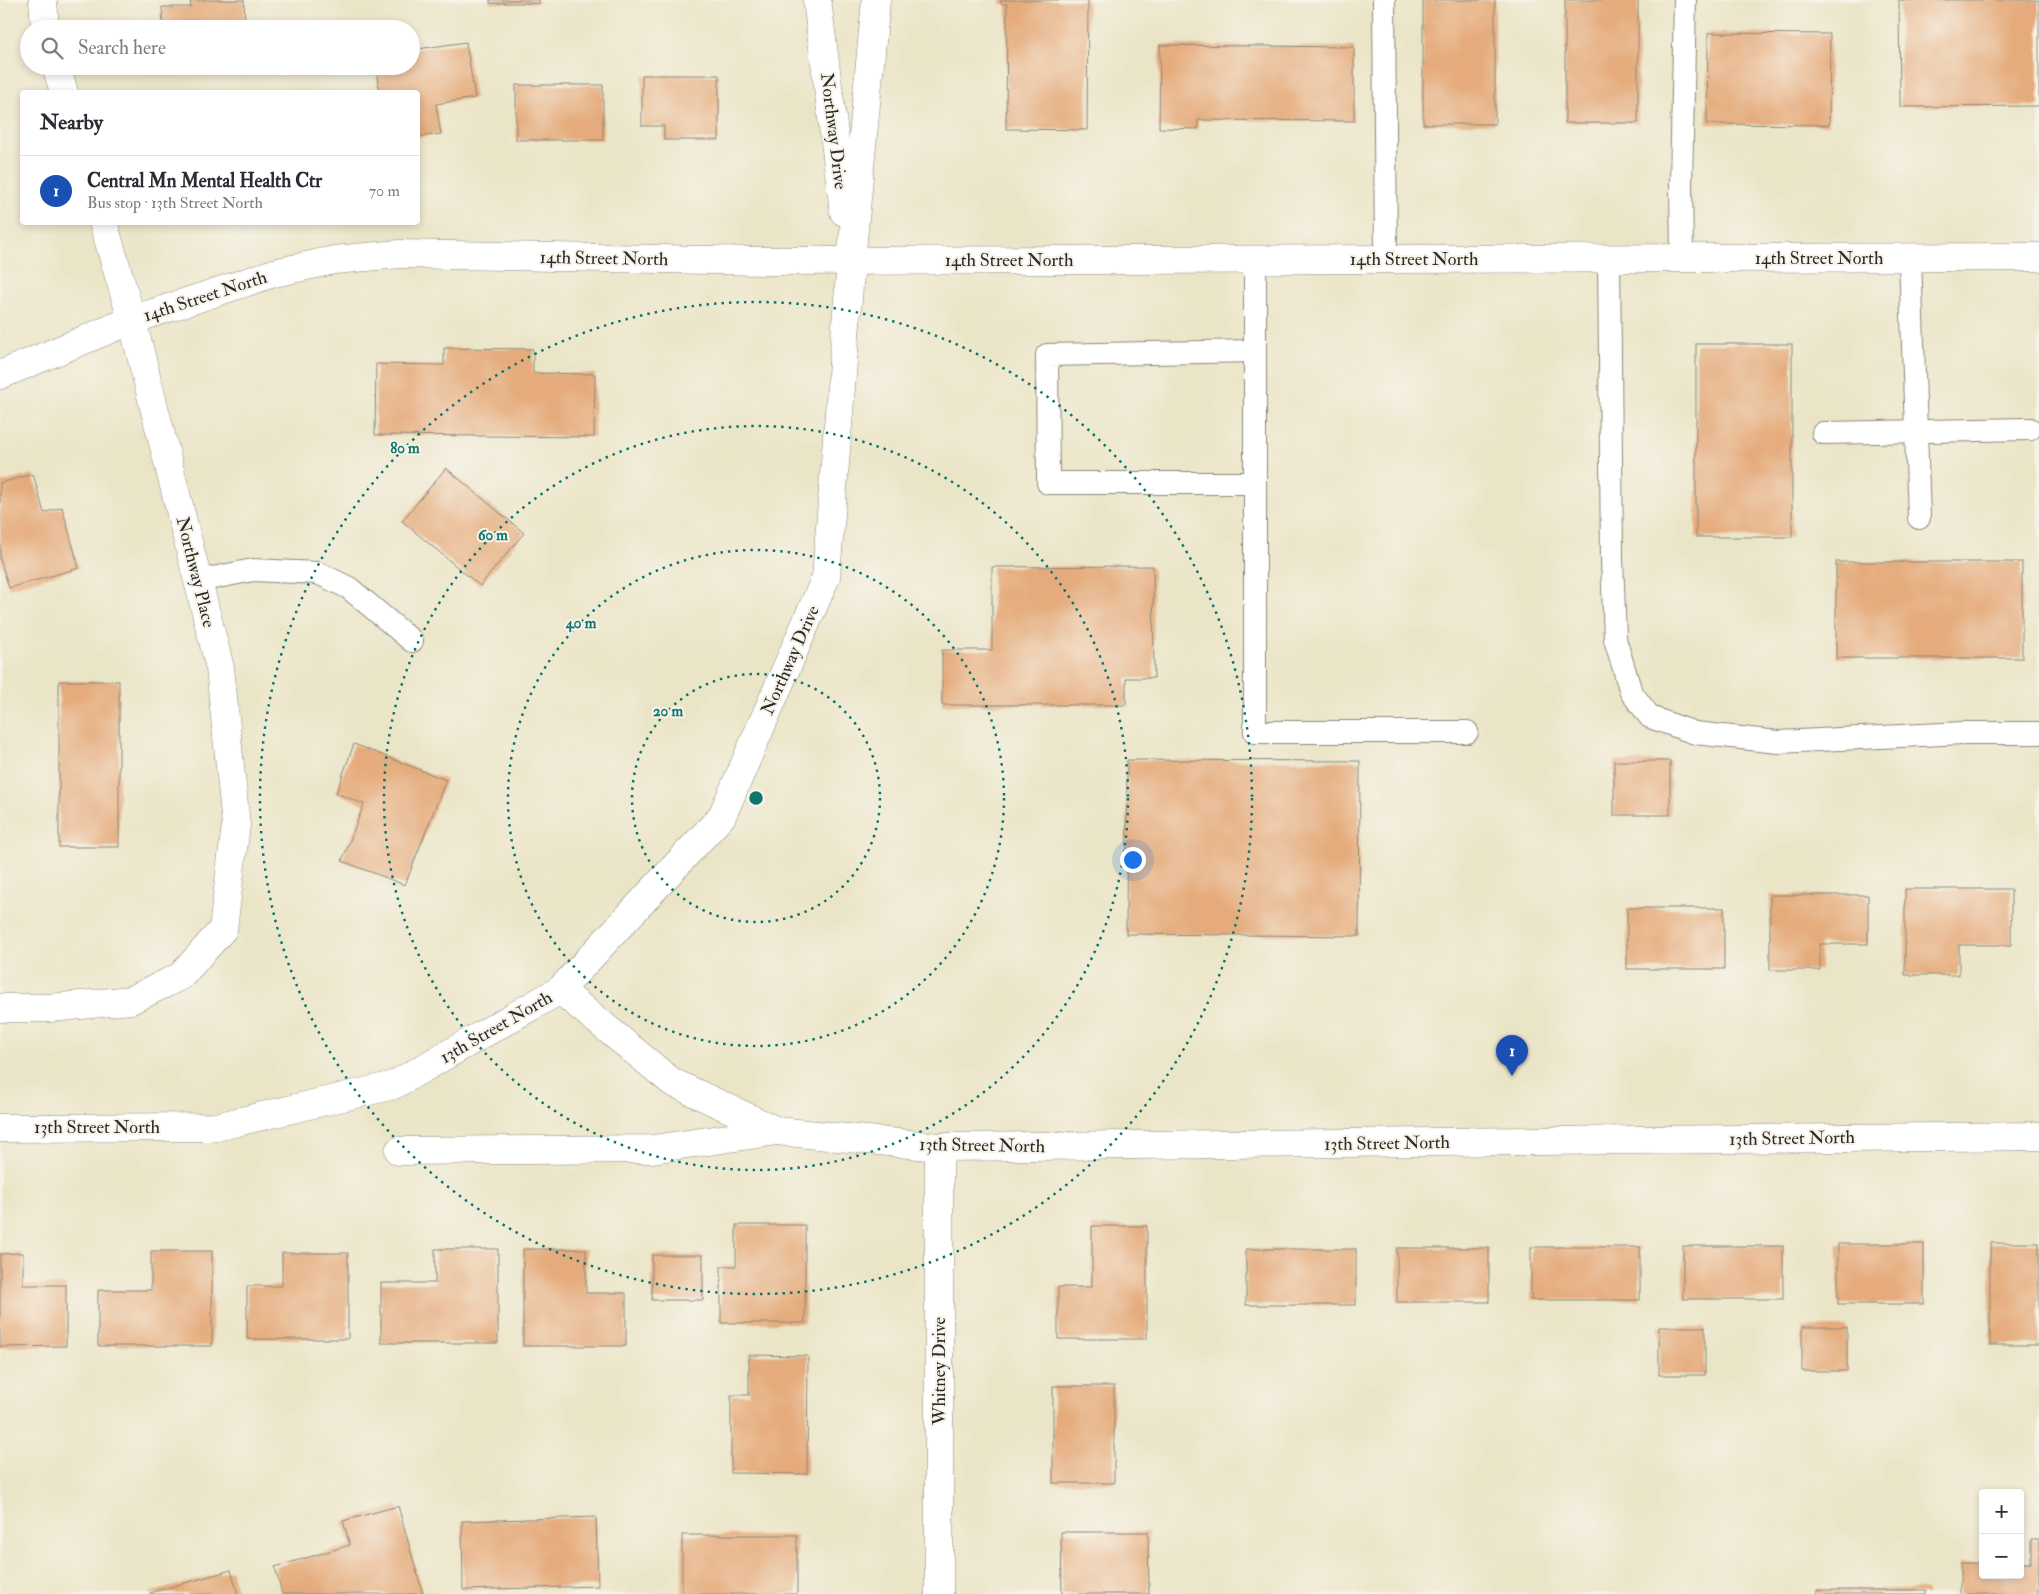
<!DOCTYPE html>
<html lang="en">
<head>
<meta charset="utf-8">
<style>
	:root { --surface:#fff; --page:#f7f7f7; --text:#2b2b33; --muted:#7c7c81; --line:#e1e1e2; --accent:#d1495b }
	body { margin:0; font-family:"IM FELL Double Pica",serif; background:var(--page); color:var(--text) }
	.controls { position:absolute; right:15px; bottom:15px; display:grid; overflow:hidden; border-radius:5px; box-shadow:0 2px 8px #0003 }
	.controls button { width:45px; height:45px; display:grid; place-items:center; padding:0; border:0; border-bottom:1px solid var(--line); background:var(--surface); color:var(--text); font:25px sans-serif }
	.you { position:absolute; left:1132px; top:859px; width:18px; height:18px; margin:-12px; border:4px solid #fff; border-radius:50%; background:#1a73e8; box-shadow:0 0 0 8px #1a73e833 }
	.badge { display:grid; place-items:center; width:32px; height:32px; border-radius:50%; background:var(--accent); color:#fff; font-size:16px; font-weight:700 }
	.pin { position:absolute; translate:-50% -41px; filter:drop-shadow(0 1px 2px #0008) }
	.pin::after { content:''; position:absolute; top:26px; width:18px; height:15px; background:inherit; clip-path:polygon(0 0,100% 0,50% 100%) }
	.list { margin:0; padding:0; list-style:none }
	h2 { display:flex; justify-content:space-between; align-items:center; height:65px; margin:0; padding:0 20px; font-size:21px }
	h2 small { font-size:16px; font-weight:400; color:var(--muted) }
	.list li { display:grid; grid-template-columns:32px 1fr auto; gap:15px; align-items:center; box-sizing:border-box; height:70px; padding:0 20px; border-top:1px solid var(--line) }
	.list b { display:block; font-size:19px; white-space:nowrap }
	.list p { margin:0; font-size:16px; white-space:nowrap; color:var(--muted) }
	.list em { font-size:16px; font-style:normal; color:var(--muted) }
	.icon { flex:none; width:28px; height:28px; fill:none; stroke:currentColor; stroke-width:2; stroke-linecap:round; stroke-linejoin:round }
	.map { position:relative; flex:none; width:2039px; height:1594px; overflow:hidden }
	.search { position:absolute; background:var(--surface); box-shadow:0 2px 8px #0003; left:20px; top:20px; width:400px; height:55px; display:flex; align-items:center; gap:12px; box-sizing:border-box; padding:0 18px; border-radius:28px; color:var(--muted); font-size:19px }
	.panel { position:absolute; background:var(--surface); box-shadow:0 2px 8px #0003; left:20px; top:90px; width:400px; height:135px; border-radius:5px }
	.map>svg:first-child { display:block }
</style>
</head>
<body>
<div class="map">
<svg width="2039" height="1594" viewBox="0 0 2039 1594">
	<rect width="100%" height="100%" fill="#f7f3e8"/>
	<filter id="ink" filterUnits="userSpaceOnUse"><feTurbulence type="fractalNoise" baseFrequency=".02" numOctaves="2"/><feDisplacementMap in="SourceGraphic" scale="10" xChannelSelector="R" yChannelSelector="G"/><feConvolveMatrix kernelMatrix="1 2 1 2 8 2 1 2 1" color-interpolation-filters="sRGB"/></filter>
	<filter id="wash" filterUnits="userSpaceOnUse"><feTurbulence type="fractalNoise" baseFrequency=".0096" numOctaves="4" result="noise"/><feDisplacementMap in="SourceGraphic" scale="20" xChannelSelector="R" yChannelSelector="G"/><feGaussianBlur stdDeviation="1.12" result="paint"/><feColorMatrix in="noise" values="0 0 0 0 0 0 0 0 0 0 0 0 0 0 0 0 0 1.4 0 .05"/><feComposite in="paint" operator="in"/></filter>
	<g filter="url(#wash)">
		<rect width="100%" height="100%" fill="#ebe5c8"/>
		<g id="blocks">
			<g fill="#e5ab7c">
				<path d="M190,0H244L245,29H163L162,7H191Z"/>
				<rect x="490" y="0" width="49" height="3"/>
				<path d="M1001,0H1088L1087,130L1006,129L1007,4H1001Z"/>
				<rect x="1423" y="0" width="72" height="124"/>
				<rect x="1565" y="0" width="73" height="123"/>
				<path d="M1899,0H2039V106L1900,107Z"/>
				<path d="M1708,33L1830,34L1829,125L1707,124Z"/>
				<path d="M466,42L475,98L436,104L441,134L418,137V92H379L376,66H411V50Z"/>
				<path d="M1160,45L1354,47V121L1198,120V129L1159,128Z"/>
				<path d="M642,75H719V140H664V126H642Z"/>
				<rect x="516" y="85" width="87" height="55"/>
				<rect x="1696" y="344" width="96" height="193"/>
				<path d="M444,348L533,349V373L595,374L594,437L375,435L376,364L444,365Z"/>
				<path d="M446,468L524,533L480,586L402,521Z"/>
				<path d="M33,474L44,513L62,507L79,568L9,588L0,559V483Z"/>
				<rect x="1836" y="562" width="186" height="96"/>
				<path d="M1153,566L1154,678H1126V705H942V650H992V567Z"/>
				<rect x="59" y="681" width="60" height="166"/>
				<path d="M354,744L446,780L405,885L342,861L364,804L336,793Z"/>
				<path d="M1127,760L1360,761L1359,936L1126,934Z"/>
				<rect x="1614" y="761" width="56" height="54"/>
				<path d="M1905,889H2011V945H1959V975H1905Z"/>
				<path d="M1770,895H1868V944H1820V970H1770Z"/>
				<rect x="1627" y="908" width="97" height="61"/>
				<path d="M736,1225H805V1323H721V1266H736Z"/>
				<path d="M1092,1226H1147V1339H1058V1287H1092Z"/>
				<rect x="1990" y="1243" width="49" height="102"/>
				<rect x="1838" y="1244" width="86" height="60"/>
				<rect x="1683" y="1246" width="100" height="53"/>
				<rect x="1531" y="1247" width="109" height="53"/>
				<rect x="1397" y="1248" width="92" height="54"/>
				<path d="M435,1249H498V1343H381V1283H435Z"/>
				<path d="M523,1249H586V1293H626V1346H523Z"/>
				<rect x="1246" y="1249" width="110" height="56"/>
				<path d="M151,1251H212V1346H98V1290H151Z"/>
				<path d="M23,1253V1285H66V1346L0,1347V1254Z"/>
				<path d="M282,1253H348V1339H247V1286H282Z"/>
				<rect x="652" y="1255" width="51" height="45"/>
				<rect x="1659" y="1327" width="46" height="48"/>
				<rect x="1802" y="1327" width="45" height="44"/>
				<path d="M749,1355L808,1356L807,1474L731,1473V1395H749Z"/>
				<rect x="1053" y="1386" width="61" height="97"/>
				<path d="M398,1506L423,1594H282L275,1567L350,1545L343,1521Z"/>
				<path d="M596,1517L598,1586L463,1590L462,1521Z"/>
				<path d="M1061,1532H1148L1149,1594H1062Z"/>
				<rect x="682" y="1535" width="115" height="59"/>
				<path d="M2031,1539H2039V1594H1960V1563H1983V1575H2020V1563H2031Z"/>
				<path d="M231,1570L238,1594H150V1593Z"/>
				<rect x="1817" y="1590" width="109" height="4"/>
			</g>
		</g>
	</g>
	<g filter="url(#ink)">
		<use href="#blocks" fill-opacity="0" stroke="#8b887a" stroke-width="1"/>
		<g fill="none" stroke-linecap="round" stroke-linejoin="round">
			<defs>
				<g id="service">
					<path d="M1384,0L1386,259"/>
					<path d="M1609,258L1612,559L1615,639L1631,692L1650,717L1695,733L1778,742L1963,733H2039"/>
					<path d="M1682,258L1681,183L1685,0"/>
					<path d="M1910,258L1919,518"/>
					<path d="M1255,260V732H1467"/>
					<path d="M1255,351L1047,355L1048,483H1255"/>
					<path d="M1823,433L2030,429"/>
					<path d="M198,581L253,570L318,573L349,588L412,641"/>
				</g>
				<g id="minor">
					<path d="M43,0L45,29"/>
					<path d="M56,66L64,92"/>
					<path d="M0,375L132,320L274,273L334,260L399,254L762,261L2039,257"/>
					<path d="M0,1008H51L131,1000L181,976L223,929L236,825L220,668L132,320L103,222"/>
					<path d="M939,1147V1594"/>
					<path d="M399,1151L653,1149L777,1131"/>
				</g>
				<g id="tertiary">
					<path d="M817,0L844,212"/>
					<path d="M560,990L672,1082L777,1131L939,1147L2039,1136"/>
					<path d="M0,1128L216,1127L394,1085L560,990L722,816L826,577L851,261L876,0"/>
				</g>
			</defs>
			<use href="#service" stroke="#8b887a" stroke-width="24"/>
			<use href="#minor" stroke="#8b887a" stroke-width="29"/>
			<use href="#tertiary" stroke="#8b887a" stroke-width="29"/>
			<use href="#service" stroke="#fff" stroke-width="22"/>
			<use href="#minor" stroke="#fff" stroke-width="28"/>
			<use href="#tertiary" stroke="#fff" stroke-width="28"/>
		</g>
	</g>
	<g fill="none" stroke="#0f766e" stroke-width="2.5" stroke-dasharray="2.5 5">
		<circle cx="756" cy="798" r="124"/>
		<circle cx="756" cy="798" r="248"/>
		<circle cx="756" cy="798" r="372"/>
		<circle cx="756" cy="798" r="496"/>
	</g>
	<g text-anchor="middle" stroke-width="4" stroke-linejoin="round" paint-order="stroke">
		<g font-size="18" fill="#2b2b2b" stroke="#f7f3e8">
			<text transform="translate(834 131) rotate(83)" y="6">Northway Drive</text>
			<text transform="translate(604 258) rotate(1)" y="6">14th Street North</text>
			<text x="1819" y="264">14th Street North</text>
			<text x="1414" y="265">14th Street North</text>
			<text x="1009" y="266">14th Street North</text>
			<text transform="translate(205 296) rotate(-18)" y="6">14th Street North</text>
			<text transform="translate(196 572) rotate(76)" y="6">Northway Place</text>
			<text transform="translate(790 660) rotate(-66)" y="6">Northway Drive</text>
			<text transform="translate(496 1027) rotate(-30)" y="6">13th Street North</text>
			<text x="97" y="1133">13th Street North</text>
			<text transform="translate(1792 1138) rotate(-1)" y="6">13th Street North</text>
			<text transform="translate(1387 1143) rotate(-1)" y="6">13th Street North</text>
			<text transform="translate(982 1145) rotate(1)" y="6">13th Street North</text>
			<text transform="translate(939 1371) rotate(-90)" y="6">Whitney Drive</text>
		</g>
	</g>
	<circle cx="756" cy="798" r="8" fill="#0f766e" stroke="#f7f3e8" stroke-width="2.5"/>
	<g font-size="15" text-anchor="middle" font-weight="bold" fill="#0f766e" stroke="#f7f3e8" stroke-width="4" stroke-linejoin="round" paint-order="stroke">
		<text x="405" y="453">80 m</text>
		<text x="493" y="540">60 m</text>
		<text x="581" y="628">40 m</text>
		<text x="668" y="716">20 m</text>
	</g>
</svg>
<div class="controls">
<button>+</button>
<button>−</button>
</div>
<div class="you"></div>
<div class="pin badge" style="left:1512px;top:1076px;background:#1a4fb4">1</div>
<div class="search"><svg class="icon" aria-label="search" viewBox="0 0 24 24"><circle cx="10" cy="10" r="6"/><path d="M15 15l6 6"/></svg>Search here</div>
<section class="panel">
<h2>Nearby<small></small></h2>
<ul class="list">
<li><span class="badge" style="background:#1a4fb4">1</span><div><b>Central Mn Mental Health Ctr</b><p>Bus stop · 13th Street North</p></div><em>70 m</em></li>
</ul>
</section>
</div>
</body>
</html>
